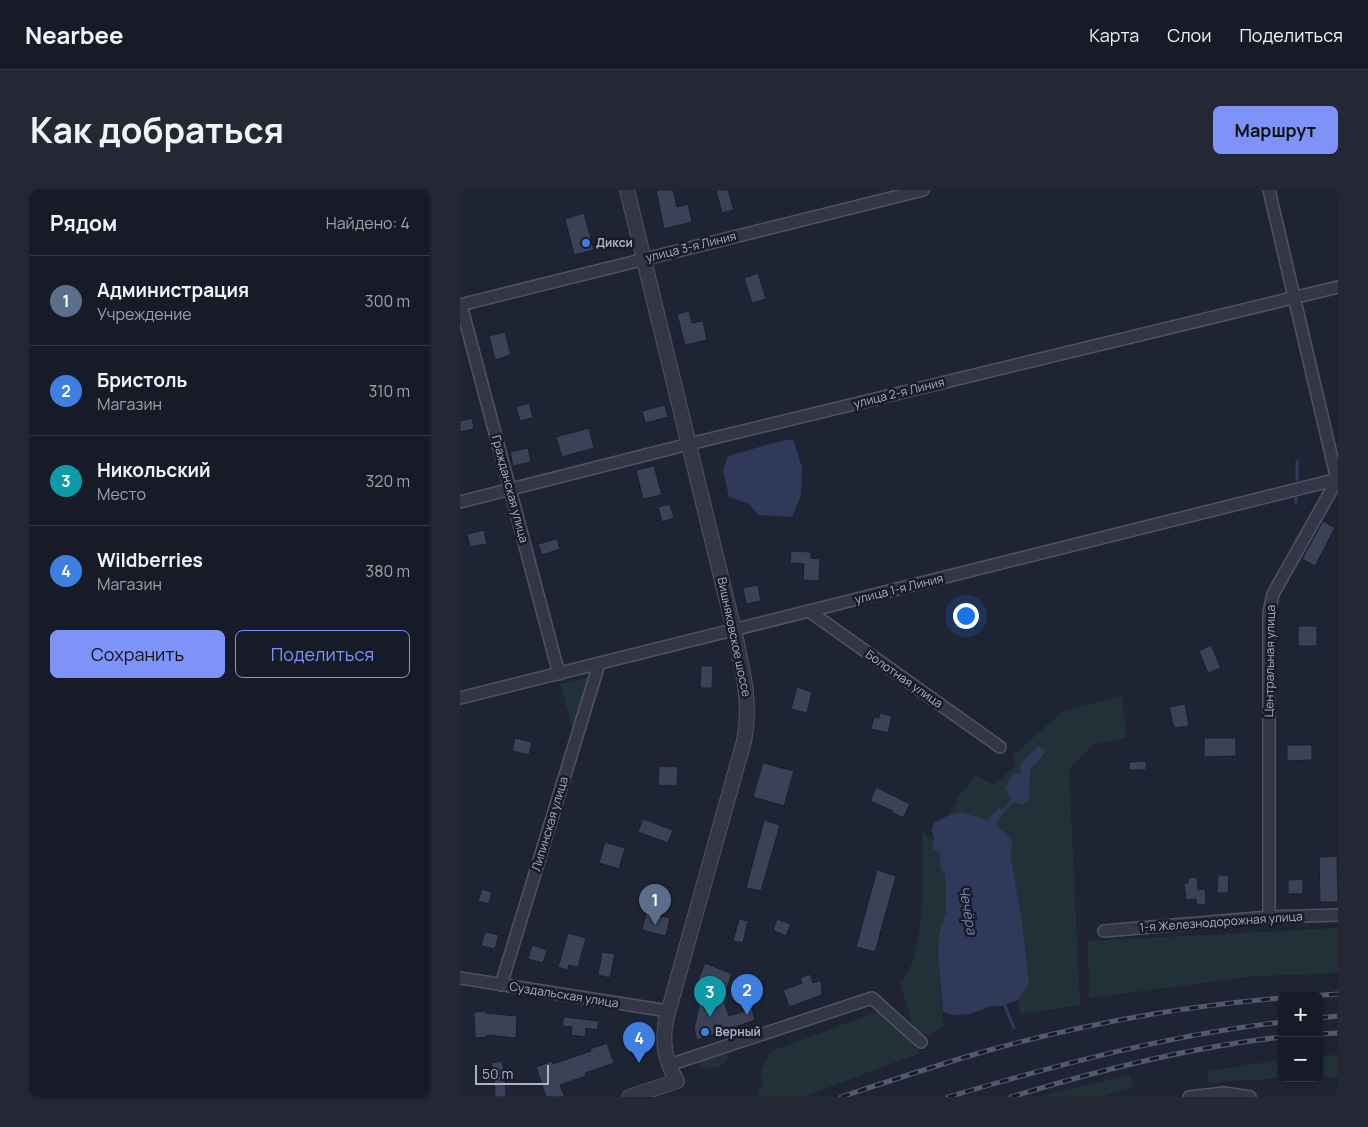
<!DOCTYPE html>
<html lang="ru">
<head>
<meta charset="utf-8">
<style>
	:root { --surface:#171b28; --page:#242834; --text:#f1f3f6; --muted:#9ea1a8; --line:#363945; --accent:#7d93f7 }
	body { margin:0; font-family:Manrope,sans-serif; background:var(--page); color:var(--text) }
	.controls { position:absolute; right:15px; bottom:15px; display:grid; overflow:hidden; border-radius:8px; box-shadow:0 1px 4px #0004 }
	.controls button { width:45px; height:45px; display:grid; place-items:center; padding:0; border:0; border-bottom:1px solid var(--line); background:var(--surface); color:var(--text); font:25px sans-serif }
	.scale { position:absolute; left:15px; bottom:12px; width:74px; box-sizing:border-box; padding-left:5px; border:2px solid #acb0c3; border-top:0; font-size:14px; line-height:18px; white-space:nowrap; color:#acb0c3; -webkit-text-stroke:4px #181c2a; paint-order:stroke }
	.you { position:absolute; left:505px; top:425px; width:18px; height:18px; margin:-12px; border:4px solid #fff; border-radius:50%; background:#1a73e8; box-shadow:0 0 0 8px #1a73e833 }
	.badge { display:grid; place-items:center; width:32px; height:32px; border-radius:50%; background:var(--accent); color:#fff; font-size:16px; font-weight:700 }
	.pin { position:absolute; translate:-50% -41px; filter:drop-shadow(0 1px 2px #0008) }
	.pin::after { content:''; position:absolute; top:26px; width:18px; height:15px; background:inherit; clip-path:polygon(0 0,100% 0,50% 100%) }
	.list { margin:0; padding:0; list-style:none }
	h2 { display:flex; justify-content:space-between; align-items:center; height:65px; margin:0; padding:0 20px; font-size:21px }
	h2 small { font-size:16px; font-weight:400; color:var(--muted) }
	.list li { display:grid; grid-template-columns:32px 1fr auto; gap:15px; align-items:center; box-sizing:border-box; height:90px; padding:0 20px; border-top:1px solid var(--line) }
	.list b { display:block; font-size:19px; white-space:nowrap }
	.list p { margin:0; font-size:16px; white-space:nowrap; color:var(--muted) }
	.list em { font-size:16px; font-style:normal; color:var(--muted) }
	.actions { display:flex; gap:10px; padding:15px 20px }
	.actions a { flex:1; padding:11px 0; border:1px solid var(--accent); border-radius:8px; text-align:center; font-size:18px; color:var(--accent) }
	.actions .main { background:var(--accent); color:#111 }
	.map { position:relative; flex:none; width:878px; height:907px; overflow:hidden; border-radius:8px }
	header { display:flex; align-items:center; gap:30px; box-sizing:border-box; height:70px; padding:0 25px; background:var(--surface); border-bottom:1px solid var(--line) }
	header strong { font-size:24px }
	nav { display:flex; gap:28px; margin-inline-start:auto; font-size:18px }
	.intro { display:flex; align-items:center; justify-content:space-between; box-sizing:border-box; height:120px; padding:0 30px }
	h1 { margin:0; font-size:35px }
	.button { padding:12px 22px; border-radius:8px; background:var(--accent); color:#111; font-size:18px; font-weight:700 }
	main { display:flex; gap:30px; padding:0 30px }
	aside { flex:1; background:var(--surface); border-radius:8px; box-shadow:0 1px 4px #0004 }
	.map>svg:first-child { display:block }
</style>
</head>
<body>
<header>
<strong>Nearbee</strong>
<nav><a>Карта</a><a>Слои</a><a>Поделиться</a></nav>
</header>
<div class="intro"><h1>Как добраться</h1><a class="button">Маршрут</a></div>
<main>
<aside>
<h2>Рядом<small>Найдено: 4</small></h2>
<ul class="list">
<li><span class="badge" style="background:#5c6f8a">1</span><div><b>Администрация</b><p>Учреждение</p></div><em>300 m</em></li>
<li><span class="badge" style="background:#3f7fe0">2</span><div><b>Бристоль</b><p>Магазин</p></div><em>310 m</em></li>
<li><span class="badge" style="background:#0f9aa8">3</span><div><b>Никольский</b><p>Место</p></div><em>320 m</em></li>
<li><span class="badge" style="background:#3f7fe0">4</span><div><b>Wildberries</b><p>Магазин</p></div><em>380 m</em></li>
</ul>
<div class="actions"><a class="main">Сохранить</a><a>Поделиться</a></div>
</aside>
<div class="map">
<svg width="878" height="907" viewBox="0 0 878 907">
	<rect width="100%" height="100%" fill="#1f2435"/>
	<g fill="#223137">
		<path d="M130,487L113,538L100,494Z"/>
		<path d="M662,506L666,548L634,554L609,579L620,815L560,824L558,810L569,793L563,738L551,668L552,650L535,635L539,618L528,630L501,622L489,625L501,603L516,586L535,595L555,576L553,565L604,521Z"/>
		<path d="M462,641L474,650L472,655L474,660L480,662C480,669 480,679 485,685L486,722L479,743L478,766L483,836L469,845L458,842L451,829L440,793C468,766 462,679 462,641Z"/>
		<path d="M878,738V783L796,786L629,808L628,751Z"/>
		<path d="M419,821L460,863L342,907H300L298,901L303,896L301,881L312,861Z"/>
		<path d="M263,862L268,866C267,877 254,878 244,879L239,876L240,870Z"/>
		<path d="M878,865V888L859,886V866Z"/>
		<path d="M822,870V888L748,893L747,881Z"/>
		<path d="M670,885L673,897L642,907H577Z"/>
	</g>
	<g fill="#30395a">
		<path d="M333,249L342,277L341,305L332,327L299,325L289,314L269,307L263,280L268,266L317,252Z"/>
		<path d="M578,557L587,560L571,579L569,593V610L562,615L552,611L545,597L554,584H561L560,574Z"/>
		<path d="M539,618L543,621L536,635L552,650L551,668L563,738L569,793L558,810L541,816H531L510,824L494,825L483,822L478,766L479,743L486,722L485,685C480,680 480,670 480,662L474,660L472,655L474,650L472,640L474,633L489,625L501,622L527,630Z"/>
	</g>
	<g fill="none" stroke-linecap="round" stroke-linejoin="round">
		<g stroke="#30395a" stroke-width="3">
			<path d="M837,290V271"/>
			<path d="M836,313V302"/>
			<path d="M541,624L552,611"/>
			<path d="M543,811L554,838"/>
		</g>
	</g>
	<g fill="#3b4156" stroke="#1a1d2c">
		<path d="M196,0H213L217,17L228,14L232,32L204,39Z"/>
		<path d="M256,0H268L274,20L262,23Z"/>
		<path d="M124,23L134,60L114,65L105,29Z"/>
		<path d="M298,83L306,109L292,113L284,88Z"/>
		<path d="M229,121L232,133L243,131L247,150L225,155L217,124Z"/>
		<path d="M45,142L51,165L35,170L29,146Z"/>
		<path d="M69,213L73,228L60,231L56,217Z"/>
		<path d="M205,215L208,227L185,233L182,221Z"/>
		<path d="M12,228L14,239L0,242V231Z"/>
		<path d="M129,238L134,258L102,267L96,247Z"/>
		<path d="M68,258L71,272L53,276L50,262Z"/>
		<path d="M194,276L202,305L183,309L176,280Z"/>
		<path d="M210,314L214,328L202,332L198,317Z"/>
		<path d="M863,331L875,338L855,376L842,369Z"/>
		<path d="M24,340L27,354L10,357L7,344Z"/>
		<path d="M97,349L100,359L82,365L78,354Z"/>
		<path d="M331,361L351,362V368L360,369L359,391L343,390L344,374L330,373Z"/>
		<path d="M298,395L301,411L286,414L283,398Z"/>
		<rect x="838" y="436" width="19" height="20"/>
		<path d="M751,455L761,478L748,483L739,461Z"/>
		<path d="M241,476H253L252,498H240Z"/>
		<path d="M337,497L352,502L347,523L331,519Z"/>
		<path d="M725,514L729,536L714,538L709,517Z"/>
		<path d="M420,523L432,526L428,543L411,539L414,527L419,528Z"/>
		<path d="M55,548L72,552L69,565L52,561Z"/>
		<path d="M744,548H776V566L744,567Z"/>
		<path d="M827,555H852V570L827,571Z"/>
		<path d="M686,571V580H669V572Z"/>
		<path d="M303,573L334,581L324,616L293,607Z"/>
		<path d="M199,576L218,577L217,596L198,595Z"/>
		<path d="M416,597L450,614L443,628L432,622L433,621L410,611Z"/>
		<path d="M183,629L213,640L208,653L178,642Z"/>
		<path d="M304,630L320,635L301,701L286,698Z"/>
		<path d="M145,652L165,658L159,679L139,673Z"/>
		<path d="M877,666L878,712H860L859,667Z"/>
		<path d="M417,680L436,686L415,762L396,757Z"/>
		<path d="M758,685H769L768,703H757Z"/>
		<path d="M737,687L738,700L745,699L746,715H737L736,709L726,710L724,693H728V688Z"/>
		<path d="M843,689V704H828V690Z"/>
		<path d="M22,699L32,702L29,714L18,711Z"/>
		<path d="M186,723L210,728L206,746L182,740Z"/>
		<path d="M279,729L288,731L283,753L273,751Z"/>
		<path d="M317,729L331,734L326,746L313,740Z"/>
		<path d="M25,742L39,745L35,759L21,756Z"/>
		<path d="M108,743L126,748L118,777L109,775L108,780L98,777Z"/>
		<path d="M72,755L87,760L83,773L68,769Z"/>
		<path d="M142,762L155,764L150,788L138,785Z"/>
		<path d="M245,773L272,784L263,808L269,826L292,819L295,830L237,850L234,839L243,798L236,796Z"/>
		<path d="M350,784L353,793L361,790L362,805L329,817L323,800L342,793L340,788Z"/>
		<path d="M26,821V823L57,826L56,848L27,845V847L15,848L14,822Z"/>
		<path d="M104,827L139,831L137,840L126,838L125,847L111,845L112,837L102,836Z"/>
		<path d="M168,836L188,837L187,856L167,855L168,846L172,844H168Z"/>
		<path d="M147,853L154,873L125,883L126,886L100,895L105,907H86L76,877L92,871L93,874L131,861L130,859Z"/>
		<path d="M42,871L45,886L46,907H35L34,882L31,873Z"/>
	</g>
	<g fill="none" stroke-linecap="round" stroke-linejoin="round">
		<defs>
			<g id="minor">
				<path d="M0,115L463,0"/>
				<path d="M1,115L99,484"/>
				<path d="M0,312L229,254L878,97"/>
				<path d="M349,421L540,557"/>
				<path d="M0,508L878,289"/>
				<path d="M809,727V423L813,404L877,290L809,0"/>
				<path d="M644,741L809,727L878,725"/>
				<path d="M0,788L208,821"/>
				<path d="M41,795L139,474"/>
				<path d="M209,875L412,808L461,852"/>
				<path d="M729,907L764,903L790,907"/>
			</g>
			<path id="tertiary" d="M167,0L274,440C282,477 292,513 284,551L206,830C202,853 205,871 217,891L169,907"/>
		</defs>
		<use href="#minor" stroke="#505364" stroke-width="14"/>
		<use href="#tertiary" stroke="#505364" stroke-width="16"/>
		<use href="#minor" stroke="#323646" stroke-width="11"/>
		<use href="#tertiary" stroke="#323646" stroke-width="14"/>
		<defs>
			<g id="rail">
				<path d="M851,806L878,804"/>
				<path d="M859,828L878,826"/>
				<path d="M859,844L878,843"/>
				<path d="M381,907C429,891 478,875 526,861C620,835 725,816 822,808"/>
				<path d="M488,907C597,875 708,845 822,832"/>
				<path d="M551,907C639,880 730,857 822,847"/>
			</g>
		</defs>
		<use href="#rail" stroke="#54596d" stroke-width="5"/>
		<use href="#rail" stroke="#181c2a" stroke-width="3" stroke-dasharray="9" stroke-linecap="butt"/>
	</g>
	<g fill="#3f7fe0" stroke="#181c2a" stroke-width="2">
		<circle cx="126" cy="53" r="5"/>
		<circle cx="245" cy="842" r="5"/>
	</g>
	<g text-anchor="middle" stroke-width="5" stroke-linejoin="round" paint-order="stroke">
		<g font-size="12" font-weight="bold" fill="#acb0c3" stroke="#181c2a" text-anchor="start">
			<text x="136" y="57">Дикси</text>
			<text x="255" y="846">Верный</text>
		</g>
		<g font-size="12" fill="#acb0c3" stroke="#181c2a">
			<text transform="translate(231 57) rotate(-14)" y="4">улица 3-я Линия</text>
			<text transform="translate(439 203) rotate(-14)" y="4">улица 2-я Линия</text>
			<text transform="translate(50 299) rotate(75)" y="4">Гражданская улица</text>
			<text transform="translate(439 399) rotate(-14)" y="4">улица 1-я Линия</text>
			<text transform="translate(274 447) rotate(78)" y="4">Вишняковское шоссе</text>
			<text transform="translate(810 471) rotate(-89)" y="4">Центральная улица</text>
			<text transform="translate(444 489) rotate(35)" y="4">Болотная улица</text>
			<text transform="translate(90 634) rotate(-73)" y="4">Липинская улица</text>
			<text transform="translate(761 732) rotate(-4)" y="4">1-я Железнодорожная улица</text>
			<text transform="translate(104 805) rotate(9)" y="4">Суздальская улица</text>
		</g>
		<g font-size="14" font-style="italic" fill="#7b87b0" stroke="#181c2a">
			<text transform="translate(508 720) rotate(80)" y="5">Чечёра</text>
		</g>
	</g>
</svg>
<div class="controls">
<button>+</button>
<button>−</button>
</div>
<div class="scale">50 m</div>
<div class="you"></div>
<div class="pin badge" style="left:195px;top:735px;background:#5c6f8a">1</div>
<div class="pin badge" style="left:287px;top:825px;background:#3f7fe0">2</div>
<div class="pin badge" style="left:250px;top:827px;background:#0f9aa8">3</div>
<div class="pin badge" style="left:179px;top:873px;background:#3f7fe0">4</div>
</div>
</main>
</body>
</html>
